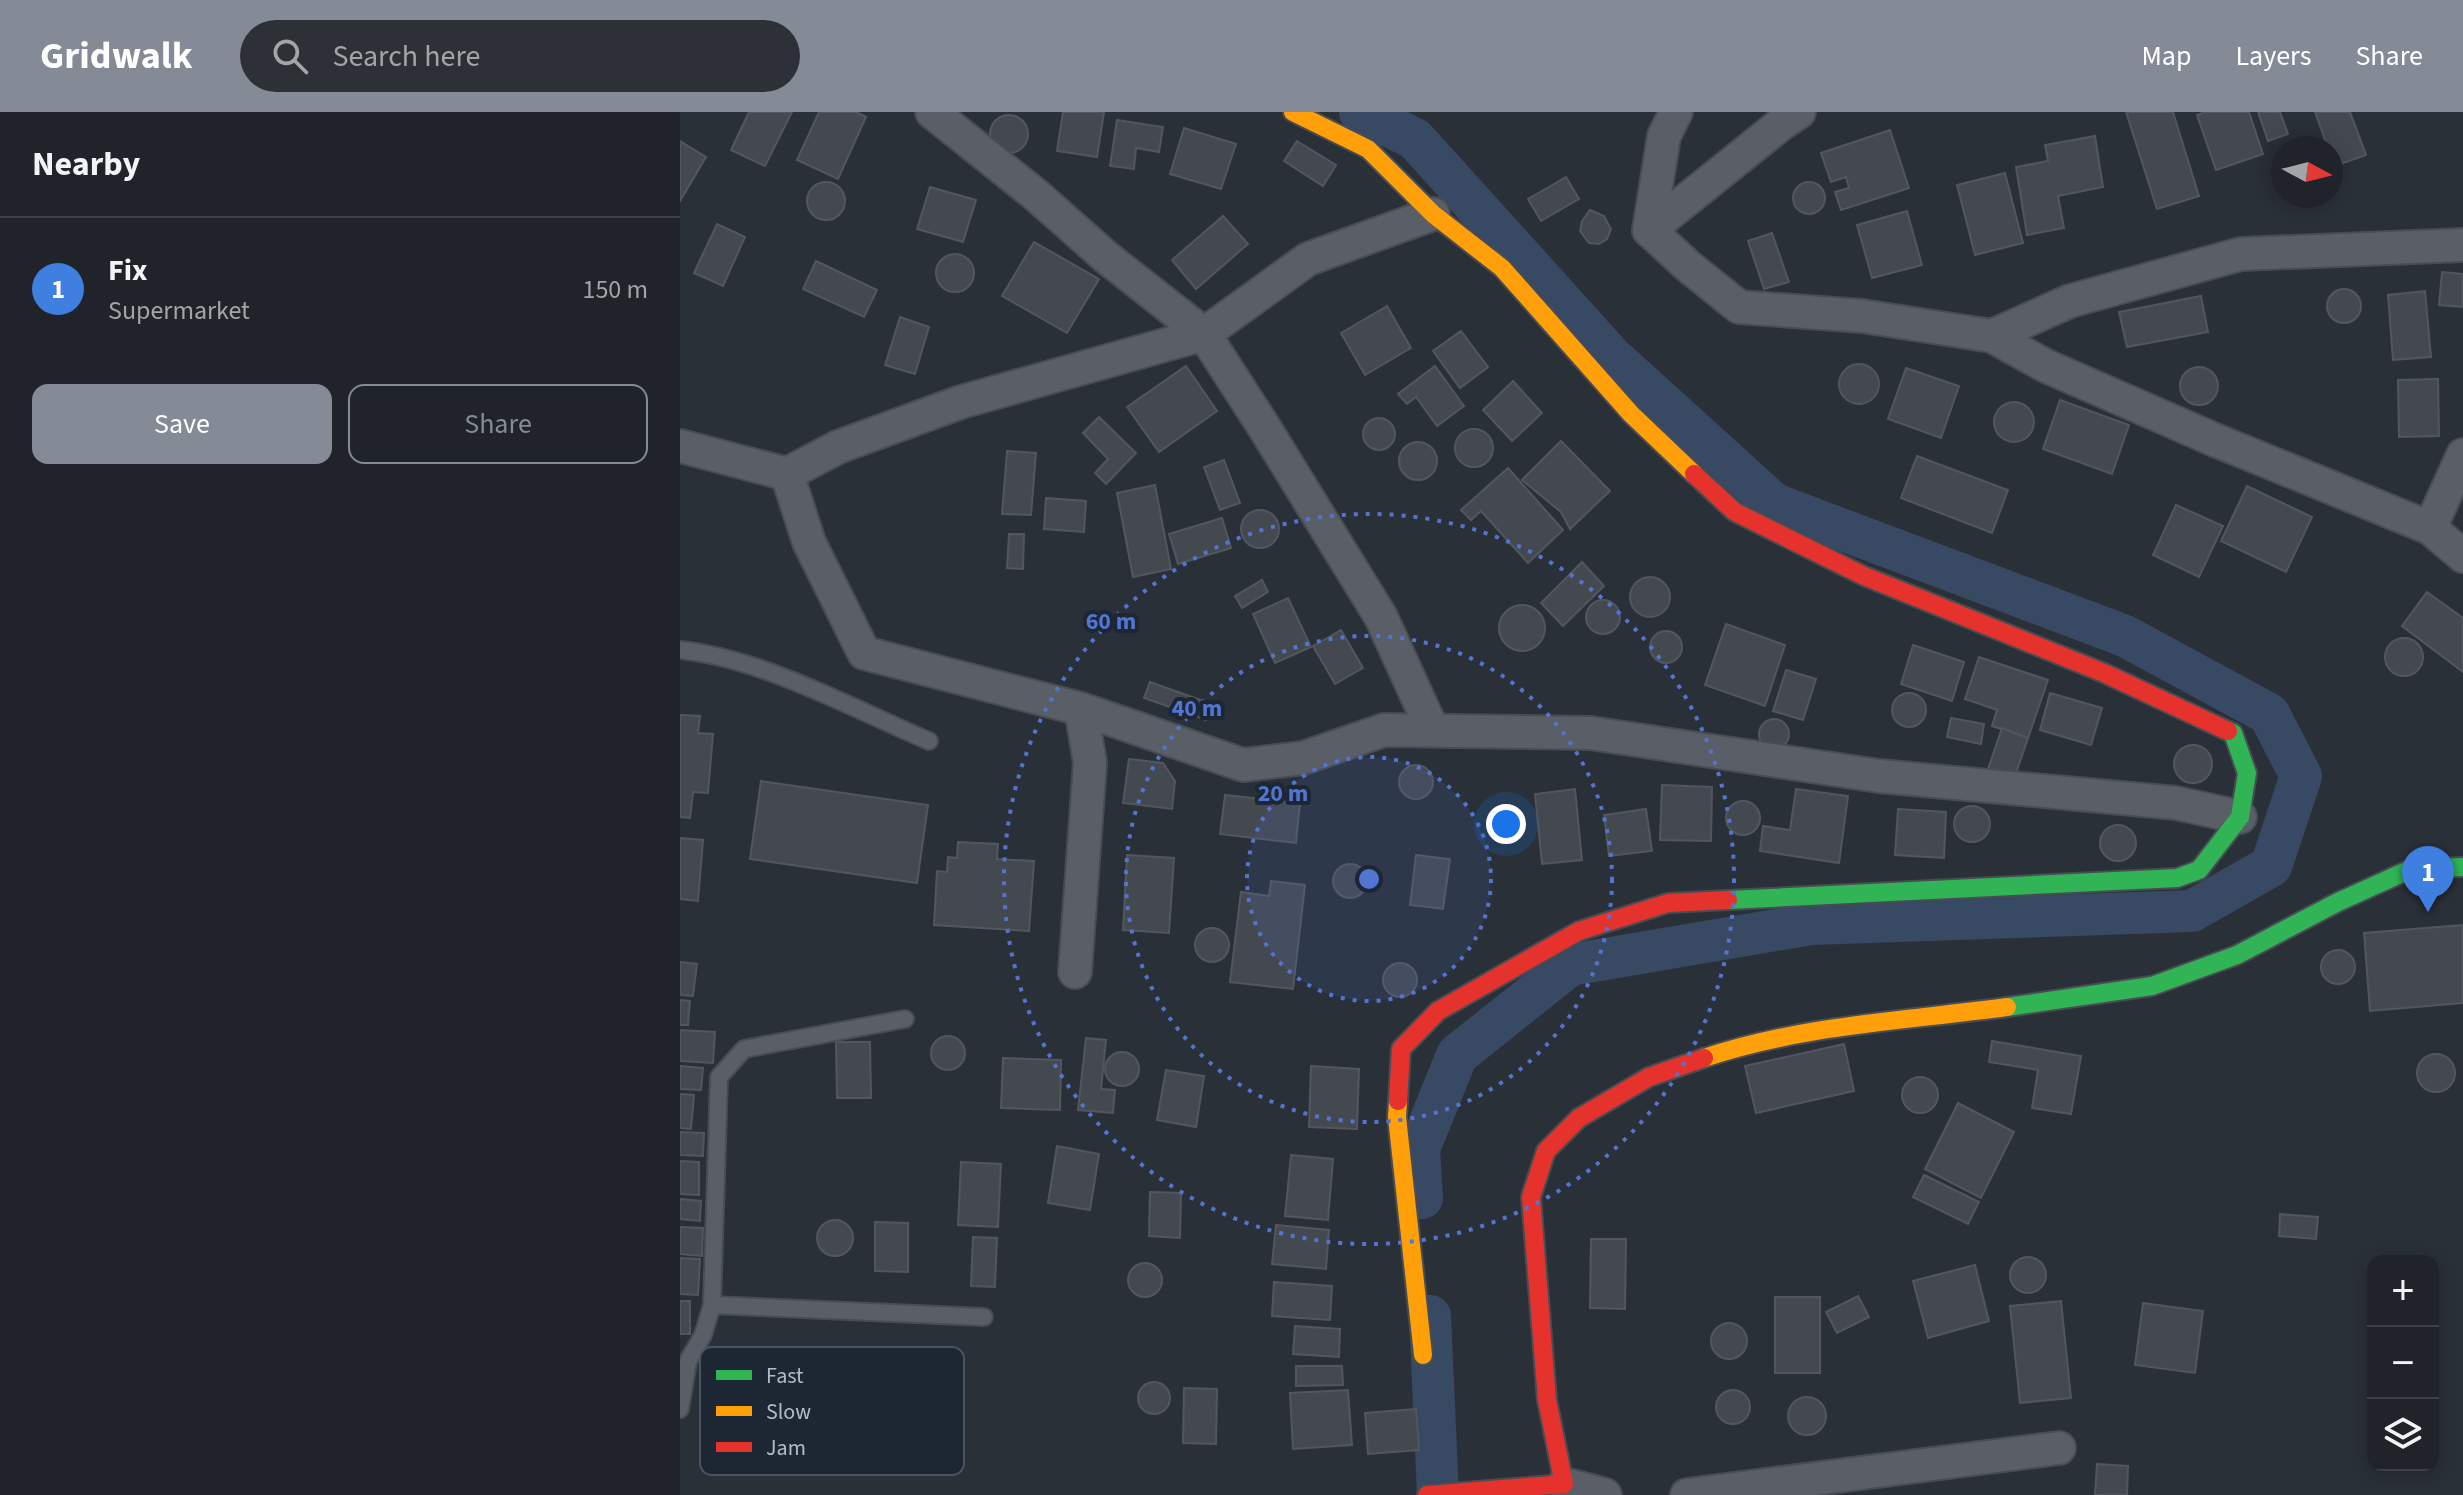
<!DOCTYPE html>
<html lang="en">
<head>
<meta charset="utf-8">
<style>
	:root { --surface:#20242a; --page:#2d3036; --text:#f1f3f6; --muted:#a2a4a8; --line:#3d4147; --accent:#848b96 }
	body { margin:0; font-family:"Source Sans 3",sans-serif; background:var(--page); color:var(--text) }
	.controls { position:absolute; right:24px; bottom:24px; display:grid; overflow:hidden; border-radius:16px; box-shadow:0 4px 20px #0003 }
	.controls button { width:72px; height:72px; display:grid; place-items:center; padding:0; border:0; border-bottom:2px solid var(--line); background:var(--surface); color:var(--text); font:40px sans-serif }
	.compass { position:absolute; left:1591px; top:24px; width:72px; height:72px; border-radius:50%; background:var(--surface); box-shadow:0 4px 20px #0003; rotate:97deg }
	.you { position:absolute; left:826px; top:712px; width:28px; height:28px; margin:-20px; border:6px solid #fff; border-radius:50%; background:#1a73e8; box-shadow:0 0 0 12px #1a73e833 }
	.badge { display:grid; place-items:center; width:52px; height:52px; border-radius:50%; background:var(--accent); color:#fff; font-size:26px; font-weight:700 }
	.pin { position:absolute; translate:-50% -66px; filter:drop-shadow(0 2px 4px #0008) }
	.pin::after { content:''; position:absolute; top:42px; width:28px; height:24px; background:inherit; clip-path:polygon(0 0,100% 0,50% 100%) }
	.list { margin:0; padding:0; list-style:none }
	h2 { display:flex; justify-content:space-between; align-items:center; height:104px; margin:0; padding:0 32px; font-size:34px }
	h2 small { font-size:26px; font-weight:400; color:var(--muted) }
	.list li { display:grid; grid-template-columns:52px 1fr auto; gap:24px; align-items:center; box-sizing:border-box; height:144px; padding:0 32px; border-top:2px solid var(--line) }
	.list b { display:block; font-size:30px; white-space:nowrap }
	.list p { margin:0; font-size:26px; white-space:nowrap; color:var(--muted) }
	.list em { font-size:26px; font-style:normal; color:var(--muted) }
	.actions { display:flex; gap:16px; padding:24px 32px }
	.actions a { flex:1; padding:18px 0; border:2px solid var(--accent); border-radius:16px; text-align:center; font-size:28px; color:var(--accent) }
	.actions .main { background:var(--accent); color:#fff }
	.icon { flex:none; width:44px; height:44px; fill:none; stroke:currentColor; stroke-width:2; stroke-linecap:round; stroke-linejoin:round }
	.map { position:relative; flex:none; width:1783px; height:1383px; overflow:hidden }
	header { display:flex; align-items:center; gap:48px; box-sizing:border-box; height:112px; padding:0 40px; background:var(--accent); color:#fff }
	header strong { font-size:38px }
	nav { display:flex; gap:44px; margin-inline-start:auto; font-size:28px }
	.search { width:560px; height:72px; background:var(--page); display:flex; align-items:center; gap:20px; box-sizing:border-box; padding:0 28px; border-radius:44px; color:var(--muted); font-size:30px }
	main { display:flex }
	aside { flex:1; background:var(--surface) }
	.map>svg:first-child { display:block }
</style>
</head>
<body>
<header>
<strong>Gridwalk</strong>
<div class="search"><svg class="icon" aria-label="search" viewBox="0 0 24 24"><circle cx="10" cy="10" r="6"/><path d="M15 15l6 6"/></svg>Search here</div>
<nav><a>Map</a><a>Layers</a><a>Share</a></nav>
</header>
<main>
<aside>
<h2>Nearby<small></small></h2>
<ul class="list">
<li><span class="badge" style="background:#3f7fe0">1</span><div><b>Fix</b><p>Supermarket</p></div><em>150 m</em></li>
</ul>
<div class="actions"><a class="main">Save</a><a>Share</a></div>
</aside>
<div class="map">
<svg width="1783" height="1383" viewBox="0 0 1783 1383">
	<rect width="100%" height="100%" fill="#2a3038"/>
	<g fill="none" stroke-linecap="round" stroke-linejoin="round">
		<g stroke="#384963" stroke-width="42">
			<path d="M680,0L735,27L931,244L1094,392L1445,524L1589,602L1621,664L1591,754L1512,799L1131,812L890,853L777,943L739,1037L742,1086"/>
			<path d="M750,1204L758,1383"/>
		</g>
	</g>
	<g fill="#444950" stroke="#52575f" stroke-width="2">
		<path d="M69,0H112L85,54L51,38Z"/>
		<path d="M139,0H176L186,5L158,67L117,48Z"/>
		<path d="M383,0H424L417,45L377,39Z"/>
		<path d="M1446,0H1493L1519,84L1477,97Z"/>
		<path d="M1525,0H1569L1583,42L1536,58L1517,3Z"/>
		<path d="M1578,0H1600L1608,22L1588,29Z"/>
		<path d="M1635,0H1670L1686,43L1655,54L1651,36H1648Z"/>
		<circle cx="329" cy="22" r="19"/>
		<path d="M437,8L483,15L479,40L456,36L454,57L430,54Z"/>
		<path d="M504,16L556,32L541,77L490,62Z"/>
		<path d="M1210,18L1229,76L1161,98L1155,80L1169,76L1166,65L1151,70L1141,41Z"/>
		<path d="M1415,24L1423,75L1378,84L1384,116L1347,123L1336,55L1368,49L1365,33Z"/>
		<path d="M0,29L26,45L0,89Z"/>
		<path d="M617,29L656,53L643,74L604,49Z"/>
		<path d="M1325,61L1343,131L1295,143L1277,73Z"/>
		<path d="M886,65L899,87L861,109L848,87Z"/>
		<circle cx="1129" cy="86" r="16"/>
		<circle cx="146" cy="89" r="19"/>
		<path d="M250,75L296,88L283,130L237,117Z"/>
		<path d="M910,98L924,104L931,117L927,127L919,132L909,131L900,119L902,109Z"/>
		<path d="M1227,99L1242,153L1192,166L1177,113Z"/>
		<path d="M543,104L568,132L516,177L492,148Z"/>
		<path d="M37,112L65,125L43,174L14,161Z"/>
		<path d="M1092,121L1109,170L1084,177L1068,129Z"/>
		<path d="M354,130L419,167L387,221L322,184Z"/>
		<circle cx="275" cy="161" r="19"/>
		<path d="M136,149L197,178L184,205L123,177Z"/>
		<path d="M1762,160L1783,162V195L1759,193Z"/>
		<circle cx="1664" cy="194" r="17"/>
		<path d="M1745,179L1751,245L1713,248L1708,183Z"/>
		<path d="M1521,184L1528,220L1447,235L1439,200Z"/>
		<path d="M707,194L731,236L685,263L661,221Z"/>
		<path d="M220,205L249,215L235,262L205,253Z"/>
		<path d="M781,219L808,255L780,276L753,239Z"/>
		<circle cx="1179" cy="272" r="20"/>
		<path d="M506,254L537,299L479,340L447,295Z"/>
		<path d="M755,254L784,294L757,314L736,285L727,292L718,282Z"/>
		<circle cx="1519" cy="274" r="19"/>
		<path d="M1226,256L1279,274L1261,326L1208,307Z"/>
		<path d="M1758,267L1759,324L1719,325L1718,268Z"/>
		<path d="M833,269L862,301L832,329L803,298Z"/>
		<path d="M1380,288L1449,313L1432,362L1363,337Z"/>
		<circle cx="1334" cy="310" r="20"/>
		<path d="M419,305L456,341L426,372L415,361L428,347L403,321Z"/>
		<circle cx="699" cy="322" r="16"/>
		<circle cx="794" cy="336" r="19"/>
		<path d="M881,329L930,379L890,417L881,400L842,368Z"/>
		<circle cx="738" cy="349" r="19"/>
		<path d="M327,339L356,341L351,403L322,402Z"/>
		<path d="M1237,344L1328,378L1312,421L1221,386Z"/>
		<path d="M544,348L560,391L540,398L524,355Z"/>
		<path d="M828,356L883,418L848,451L801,399L791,408L781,398Z"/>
		<path d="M475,373L491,457L453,465L437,381Z"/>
		<path d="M1567,374L1632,405L1606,460L1541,429Z"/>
		<path d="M366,386L406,389L404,420L364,417Z"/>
		<path d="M1496,393L1543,414L1519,465L1473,443Z"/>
		<circle cx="580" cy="417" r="19"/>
		<path d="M542,406L551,436L498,452L489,422Z"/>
		<path d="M329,422H344L343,457L327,456Z"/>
		<path d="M902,450L924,474L883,514L861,491Z"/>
		<circle cx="970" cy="485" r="20"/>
		<path d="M582,468L588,480L562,496L555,484Z"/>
		<path d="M1747,480L1783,506V560L1722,514Z"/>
		<path d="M608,486L631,535L595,551L573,502Z"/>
		<circle cx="923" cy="505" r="17"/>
		<circle cx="842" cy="516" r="23"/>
		<path d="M1046,512L1105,533L1085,594L1025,573Z"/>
		<path d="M661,518L683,556L655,572L633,534Z"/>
		<circle cx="986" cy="535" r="16"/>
		<circle cx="1724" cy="545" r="19"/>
		<path d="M1233,533L1284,550L1272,589L1221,572Z"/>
		<path d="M1299,545L1368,568L1348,626L1312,614L1317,598L1285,587Z"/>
		<path d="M1106,558L1136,567L1123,608L1093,599Z"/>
		<path d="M470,570L532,592L526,608L464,586Z"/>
		<path d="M1370,581L1422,596L1411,633L1360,618Z"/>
		<circle cx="1229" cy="598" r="17"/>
		<path d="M0,603L20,604L18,621L33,622L28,681L13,680L10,706L0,705Z"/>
		<path d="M1271,606L1304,612L1301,632L1267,625Z"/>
		<circle cx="1094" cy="622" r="15"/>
		<path d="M1322,616L1348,626L1332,673L1306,663Z"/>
		<circle cx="1513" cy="652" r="19"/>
		<path d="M449,647L483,651L495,669L492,697L443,691Z"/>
		<circle cx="736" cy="670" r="17"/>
		<path d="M81,669L248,693L237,771L70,747Z"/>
		<path d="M982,673L1032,675L1031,729L980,728Z"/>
		<path d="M895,677L902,748L862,752L855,682Z"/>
		<path d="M1116,677L1168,684L1159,751L1080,739L1083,714L1110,718Z"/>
		<path d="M545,683L620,691L616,731L540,722Z"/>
		<circle cx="1063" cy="706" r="17"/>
		<circle cx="1292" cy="712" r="18"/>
		<path d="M966,697L972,739L929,744L924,703Z"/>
		<path d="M1218,697L1266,700L1264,746L1215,743Z"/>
		<circle cx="1438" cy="731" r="18"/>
		<path d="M0,726L23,728L18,789L0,787Z"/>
		<path d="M278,730L318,732L317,747L354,749L349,819L254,813L257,759L267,760L268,745L277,746Z"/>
		<path d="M447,743L494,746L489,821L443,818Z"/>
		<path d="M736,743L770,747L763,797L730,793Z"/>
		<circle cx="670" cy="769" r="17"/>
		<path d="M591,769L625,773L613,877L550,870L561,780L589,784Z"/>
		<path d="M1783,813V891L1690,899L1684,821Z"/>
		<circle cx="532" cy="833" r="17"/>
		<circle cx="1658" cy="855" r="17"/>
		<path d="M0,850L17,852L13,884L0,883Z"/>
		<circle cx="720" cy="868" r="17"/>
		<path d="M0,888L10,889L8,913H0Z"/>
		<path d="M0,918L35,920L33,951L0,949Z"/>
		<circle cx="268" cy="941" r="17"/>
		<path d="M406,926L426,928L421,977L435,978L433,1001L398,998Z"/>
		<path d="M1312,929L1401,944L1391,1002L1352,996L1358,958L1309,950Z"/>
		<path d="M156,930H190L191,986H157Z"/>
		<path d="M1164,932L1174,979L1076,1001L1065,954Z"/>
		<circle cx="442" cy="957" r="17"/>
		<circle cx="1756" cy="961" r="19"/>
		<path d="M323,946L381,948L380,998L321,996Z"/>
		<path d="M0,954L23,956L21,978L0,977Z"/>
		<path d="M631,954L679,957L677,1017L629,1015Z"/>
		<path d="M486,958L524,964L516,1015L477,1008Z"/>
		<circle cx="1240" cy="983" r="18"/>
		<path d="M0,982L14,983L11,1017L0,1016Z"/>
		<path d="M1278,991L1334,1020L1301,1086L1245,1057Z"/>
		<path d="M0,1020L24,1021L23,1044L0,1043Z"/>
		<path d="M377,1034L419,1042L410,1098L368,1091Z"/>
		<path d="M611,1043L653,1047L648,1108L605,1104Z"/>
		<path d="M0,1049L19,1050V1083L0,1082Z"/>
		<path d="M281,1050L321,1052L318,1115L278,1113Z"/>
		<path d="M1244,1063L1299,1090L1288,1112L1233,1085Z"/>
		<path d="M470,1080L501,1081L500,1126L469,1124Z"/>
		<path d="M0,1087L21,1089L20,1109L0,1107Z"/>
		<path d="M1600,1102L1638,1105L1636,1127L1599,1124Z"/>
		<circle cx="155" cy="1126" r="18"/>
		<path d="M195,1110L228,1111V1160L195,1159Z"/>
		<path d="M596,1113L649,1118L646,1157L592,1152Z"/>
		<path d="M0,1115L23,1116L22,1144L0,1142Z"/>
		<path d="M293,1125L317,1126L315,1175L291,1174Z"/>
		<path d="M911,1127H946L945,1197L910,1196Z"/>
		<circle cx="1348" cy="1163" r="18"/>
		<path d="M0,1146L20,1147L18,1183L0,1182Z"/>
		<circle cx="465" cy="1168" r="17"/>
		<path d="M1295,1153L1309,1209L1248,1226L1233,1169Z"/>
		<path d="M594,1170L652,1174L650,1208L592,1204Z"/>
		<path d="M1178,1184L1189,1205L1157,1221L1146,1200Z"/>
		<rect x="1095" y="1185" width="45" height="76"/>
		<rect x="0" y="1189" width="10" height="33"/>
		<path d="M1381,1189L1391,1286L1340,1291L1330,1194Z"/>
		<path d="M1463,1191L1523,1199L1515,1261L1455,1253Z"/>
		<circle cx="1049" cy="1229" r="18"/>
		<path d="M615,1214L660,1217L659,1245L613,1242Z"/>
		<path d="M616,1254H662L663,1273L616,1274Z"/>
		<circle cx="474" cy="1286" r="16"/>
		<path d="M504,1276L537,1277L536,1332L503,1331Z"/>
		<path d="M668,1278L672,1333L613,1337L610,1281Z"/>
		<circle cx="1053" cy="1295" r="17"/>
		<circle cx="1127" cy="1304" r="19"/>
		<path d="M736,1297L739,1338L688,1342L685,1301Z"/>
		<path d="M1417,1352L1448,1354L1447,1383H1415Z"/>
	</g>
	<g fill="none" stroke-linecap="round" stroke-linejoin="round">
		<defs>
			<g id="lane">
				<path d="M0,538C81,546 174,597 249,629"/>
				<path d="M32,1193L304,1205"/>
				<path d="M0,1297L8,1249L23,1223L32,1193L39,965L64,937L225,907"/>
			</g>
			<g id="street">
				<path d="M252,0L356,83L426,145L524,222L584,315L701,505L752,617"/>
				<path d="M996,0L984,24L969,118L1008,154L1059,195L1182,204L1312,224L1366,254L1535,328L1750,416L1783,444"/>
				<path d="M969,118L1101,12L1119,0"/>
				<path d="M1312,224L1390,189L1561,142L1783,133"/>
				<path d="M0,334L107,362L129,430L184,541L401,597L563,653L623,646L704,618L910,621L1199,664L1496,691L1560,705"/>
				<path d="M107,362L158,335L281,290L524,222L628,147L753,102"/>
				<path d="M1750,416L1783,343"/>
				<path d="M395,860L410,651L401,597"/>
				<path d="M884,1372L925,1383"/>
				<path d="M1007,1383L1379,1336"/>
			</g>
			<g id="fast">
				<path d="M1048,788L1497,766L1519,758L1560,705L1567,661L1553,621L1548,619"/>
				<path d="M1327,895L1472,874L1557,843L1658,790L1731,757L1783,755"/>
			</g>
			<g id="slow">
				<path d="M613,0L688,37L753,102L822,156L951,302L1014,362"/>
				<path d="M1024,946C1122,913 1225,909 1327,895"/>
				<path d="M718,989L717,1005L743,1243"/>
			</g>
			<g id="jam">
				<path d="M1014,362L1055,400L1184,464L1424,561L1548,619"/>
				<path d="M718,989L721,937L758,899L899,819L988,791L1048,788"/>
				<path d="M747,1383L884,1372L867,1288L851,1085L866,1039L899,1006L969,965L1024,946"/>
			</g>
		</defs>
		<use href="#lane" stroke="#484c53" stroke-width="20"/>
		<use href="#street" stroke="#484c53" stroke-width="36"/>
		<use href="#fast" stroke="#484c53" stroke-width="22"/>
		<use href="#slow" stroke="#484c53" stroke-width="22"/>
		<use href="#jam" stroke="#484c53" stroke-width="22"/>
		<use href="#lane" stroke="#5a5e66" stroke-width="16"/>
		<use href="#street" stroke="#5a5e66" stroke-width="32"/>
		<use href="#fast" stroke="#30b455" stroke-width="18"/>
		<use href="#slow" stroke="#ff9f0a" stroke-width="18"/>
		<use href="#jam" stroke="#e5322d" stroke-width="18"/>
	</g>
	<circle cx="689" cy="767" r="122" fill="#5274d3" fill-opacity=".12"/>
	<g fill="none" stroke="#5274d3" stroke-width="4" stroke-dasharray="4 8">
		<circle cx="689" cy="767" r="122"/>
		<circle cx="689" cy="767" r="243"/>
		<circle cx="689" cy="767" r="365"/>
	</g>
	<rect x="20" y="1235" width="264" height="128" rx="12" fill="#1d2633" stroke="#4a5360" stroke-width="2"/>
	<rect x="36" y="1258" width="36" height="10" fill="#30b455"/>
	<rect x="36" y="1294" width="36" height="10" fill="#ff9f0a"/>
	<rect x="36" y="1330" width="36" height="10" fill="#e5322d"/>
	<g font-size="22" fill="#b4bcc9">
		<text x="86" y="1271">Fast</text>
		<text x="86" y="1307">Slow</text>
		<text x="86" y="1343">Jam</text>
	</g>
	<circle cx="689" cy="767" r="12" fill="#5274d3" stroke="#1d2633" stroke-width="4"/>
	<g font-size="24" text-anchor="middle" font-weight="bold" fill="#5274d3" stroke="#1d2633" stroke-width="8" stroke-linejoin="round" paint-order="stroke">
		<text x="431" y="517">60 m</text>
		<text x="517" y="604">40 m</text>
		<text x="603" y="689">20 m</text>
	</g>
</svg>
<div class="controls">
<button>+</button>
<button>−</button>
<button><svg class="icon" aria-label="layers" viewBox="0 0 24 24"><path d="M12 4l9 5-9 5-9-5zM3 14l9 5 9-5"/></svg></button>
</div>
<svg class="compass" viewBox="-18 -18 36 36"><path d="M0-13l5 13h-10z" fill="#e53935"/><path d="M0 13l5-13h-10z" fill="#a2a4a8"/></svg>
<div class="you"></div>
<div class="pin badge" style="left:1748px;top:800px;background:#3f7fe0">1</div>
</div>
</main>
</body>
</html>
